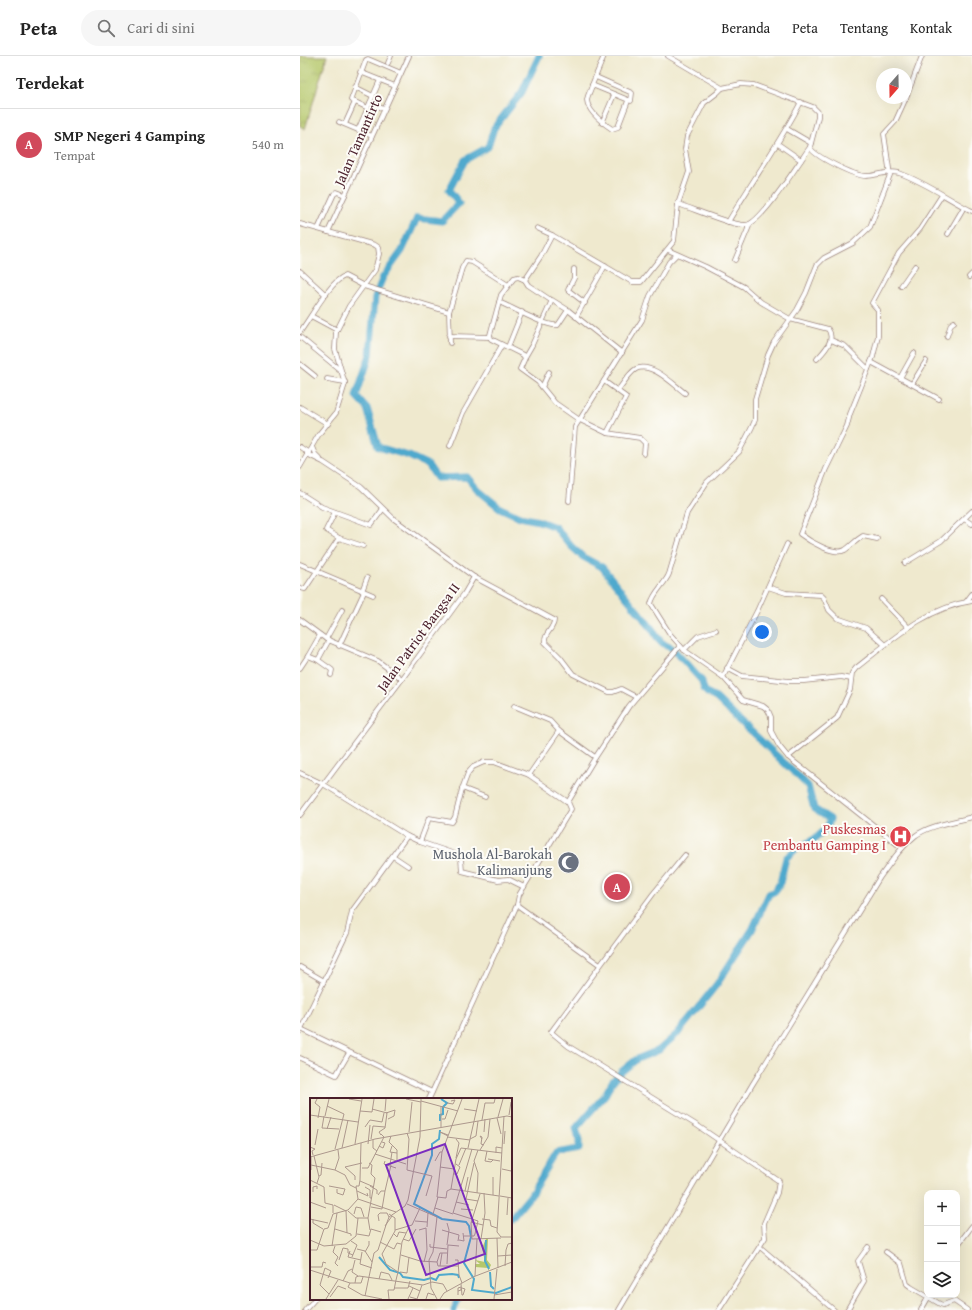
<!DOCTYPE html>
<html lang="id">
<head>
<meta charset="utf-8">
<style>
	:root { --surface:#fff; --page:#f6f6f6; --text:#222; --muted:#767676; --line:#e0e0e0; --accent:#d1495b }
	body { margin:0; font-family:"Gentium Book Plus",serif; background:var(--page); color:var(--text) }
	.controls { position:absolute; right:12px; bottom:12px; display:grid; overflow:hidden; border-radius:8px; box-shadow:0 4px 16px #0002 }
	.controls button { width:36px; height:36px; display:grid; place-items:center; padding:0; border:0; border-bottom:1px solid var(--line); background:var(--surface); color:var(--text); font:20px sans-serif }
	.compass { position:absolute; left:576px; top:12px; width:36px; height:36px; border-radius:50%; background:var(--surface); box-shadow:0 4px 16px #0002; rotate:200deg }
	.you { position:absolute; left:462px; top:576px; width:14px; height:14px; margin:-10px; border:3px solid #fff; border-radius:50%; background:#1a73e8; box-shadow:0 0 0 6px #1a73e833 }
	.badge { display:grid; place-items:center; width:26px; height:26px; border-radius:50%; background:var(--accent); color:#fff; font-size:13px; font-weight:700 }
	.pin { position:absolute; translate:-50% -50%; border:2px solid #fff; box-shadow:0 1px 4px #0006 }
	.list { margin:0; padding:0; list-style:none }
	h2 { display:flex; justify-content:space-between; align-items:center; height:52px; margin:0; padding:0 16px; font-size:17px }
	h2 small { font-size:13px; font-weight:400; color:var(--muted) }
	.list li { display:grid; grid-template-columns:26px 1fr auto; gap:12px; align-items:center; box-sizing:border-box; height:72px; padding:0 16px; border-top:1px solid var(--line) }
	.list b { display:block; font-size:15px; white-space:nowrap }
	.list p { margin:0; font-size:13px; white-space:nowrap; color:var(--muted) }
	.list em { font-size:13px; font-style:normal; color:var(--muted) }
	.icon { flex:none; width:22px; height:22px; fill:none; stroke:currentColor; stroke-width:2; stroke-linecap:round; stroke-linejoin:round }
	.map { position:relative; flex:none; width:672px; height:1254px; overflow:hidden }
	header { display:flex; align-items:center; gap:24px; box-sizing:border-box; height:56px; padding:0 20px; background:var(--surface); border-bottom:1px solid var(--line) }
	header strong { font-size:19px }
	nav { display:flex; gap:22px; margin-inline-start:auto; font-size:14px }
	.search { width:280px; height:36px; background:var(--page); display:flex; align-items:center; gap:10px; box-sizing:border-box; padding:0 14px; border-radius:22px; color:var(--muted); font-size:15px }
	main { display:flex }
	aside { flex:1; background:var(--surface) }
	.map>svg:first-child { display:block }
</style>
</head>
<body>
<header>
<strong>Peta</strong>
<div class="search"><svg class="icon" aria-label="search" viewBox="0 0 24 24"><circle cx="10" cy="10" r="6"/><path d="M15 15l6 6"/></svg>Cari di sini</div>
<nav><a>Beranda</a><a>Peta</a><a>Tentang</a><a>Kontak</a></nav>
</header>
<main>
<aside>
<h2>Terdekat<small></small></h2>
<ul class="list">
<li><span class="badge">A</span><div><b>SMP Negeri 4 Gamping</b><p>Tempat</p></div><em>540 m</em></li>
</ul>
</aside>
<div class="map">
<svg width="672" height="1254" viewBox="0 0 672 1254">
	<defs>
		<pattern id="grass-tufts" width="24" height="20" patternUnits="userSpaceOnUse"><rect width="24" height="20" fill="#b5c76b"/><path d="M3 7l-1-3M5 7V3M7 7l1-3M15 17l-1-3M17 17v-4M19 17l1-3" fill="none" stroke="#9daa5d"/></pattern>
	</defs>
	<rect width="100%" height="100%" fill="#fdfcf7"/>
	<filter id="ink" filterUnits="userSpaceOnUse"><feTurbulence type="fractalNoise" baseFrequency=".025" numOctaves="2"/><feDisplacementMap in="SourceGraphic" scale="8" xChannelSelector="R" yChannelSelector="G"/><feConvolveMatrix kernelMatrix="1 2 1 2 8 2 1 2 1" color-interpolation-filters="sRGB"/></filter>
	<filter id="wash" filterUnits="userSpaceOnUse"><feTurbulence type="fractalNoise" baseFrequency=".012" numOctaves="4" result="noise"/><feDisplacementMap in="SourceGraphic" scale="16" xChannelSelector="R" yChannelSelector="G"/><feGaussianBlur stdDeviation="0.9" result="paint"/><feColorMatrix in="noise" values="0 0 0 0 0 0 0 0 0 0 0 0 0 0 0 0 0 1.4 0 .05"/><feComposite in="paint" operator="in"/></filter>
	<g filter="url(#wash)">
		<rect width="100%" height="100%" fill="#efe9ce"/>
		<path fill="url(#grass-tufts)" stroke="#80734b" d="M0,0H27L5,73L0,70Z"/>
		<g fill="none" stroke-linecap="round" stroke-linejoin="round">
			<g stroke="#4fa9cd" stroke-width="7">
				<path d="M211,1163L230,1140L256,1097L279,1093V1084L276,1072L305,1039L312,1026L321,1016L337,1003L359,994L378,977L417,928L452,874L469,838L475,835L480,827L486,802L496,793L516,782L527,772L530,763L514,753L508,730L499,721L416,642C407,638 403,635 402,625L372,592C362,589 357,583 353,574L302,511L283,501L271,490L255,471L239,465L220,461L200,452L178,434L167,421L137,422L128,409L109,400L78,391L67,352L56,340L70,299L75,241L83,221L102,195L117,162L142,165L159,147L149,134L165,104L188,91L194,72L222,36L239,0"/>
				<path d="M154,1254L158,1243"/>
			</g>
		</g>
	</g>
	<g filter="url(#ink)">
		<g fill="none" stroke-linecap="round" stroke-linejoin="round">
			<defs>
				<g id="minor">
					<path d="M368,0L422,32L441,28L454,29L513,51L518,56V61L510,91C513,100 555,120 566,120C577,120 588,114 599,117C625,126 648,143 672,155"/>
					<path d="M88,7L91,0"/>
					<path d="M60,16L95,30"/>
					<path d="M296,21L332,37L331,45L292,29L304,0"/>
					<path d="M292,29C291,34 287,40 287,44C288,56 303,67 312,73L318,71L328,45"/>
					<path d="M55,31L73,40"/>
					<path d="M606,42L622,0"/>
					<path d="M70,47L84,53"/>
					<path d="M68,52L51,44L66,4L68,3L101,17"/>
					<path d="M39,66L72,80"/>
					<path d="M302,67L314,39"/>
					<path d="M45,68L55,46"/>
					<path d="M487,73L511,87"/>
					<path d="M58,74L80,24"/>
					<path d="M478,88L501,104"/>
					<path d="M378,148C394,153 432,170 446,169C461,168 500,105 510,91"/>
					<path d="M428,166C452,125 479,88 501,46"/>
					<path d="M0,168L75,189L78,191L79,198L75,214L49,250L36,276L35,293L45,328L36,357L19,378L0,411"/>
					<path d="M237,172L252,179L332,226H341L374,185L378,148L389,116L385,93L387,80L404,47L417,37L422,32"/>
					<path d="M18,173L34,138L37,136L45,139"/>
					<path d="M28,176L109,0"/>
					<path d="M648,178L664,151"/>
					<path d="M368,194L406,211L444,231L461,246L490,263L528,273C536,284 524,295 517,303"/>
					<path d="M435,204L450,168"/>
					<path d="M274,213V222L268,234L285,247"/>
					<path d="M0,215L26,239"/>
					<path d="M669,221L672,218"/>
					<path d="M225,224L218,221L214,222L201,239L190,279L191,283L223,299L225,302L220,313L238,326L255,347L278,363L307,377L340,382L345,387L344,398"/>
					<path d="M601,230L615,210"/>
					<path d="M252,245L228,229L225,224L241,200L252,179"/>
					<path d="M199,246C211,251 248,272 258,269L268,254"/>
					<path d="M11,260L37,274"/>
					<path d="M276,261L305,210"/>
					<path d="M0,276C9,264 32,223 45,220L64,230L149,256"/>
					<path d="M149,280L190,281"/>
					<path d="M647,280L651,268L654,266"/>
					<path d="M0,281L40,314"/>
					<path d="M531,284L545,290L568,313"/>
					<path d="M150,287L149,256L162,212L166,205L172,206L208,229"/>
					<path d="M208,291L222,256"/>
					<path d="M225,301L232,289L252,244L268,254L322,297"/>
					<path d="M571,306L639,343"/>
					<path d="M0,308L15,320"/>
					<path d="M600,322L614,297"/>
					<path d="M27,323L45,326"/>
					<path d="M304,325L326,341L307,377"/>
					<path d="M612,328L626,305"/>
					<path d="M242,331L249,316"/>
					<path d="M318,334C323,328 329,317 336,313C351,305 374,329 385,337"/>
					<path d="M0,351L28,368"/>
					<path d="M150,390L163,357L202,289"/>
					<path d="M0,391L9,397"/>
					<path d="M12,391L15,398L20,403"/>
					<path d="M0,437L22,451L71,469L83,453"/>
					<path d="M269,445L275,371L342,264L350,240L369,206L376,199"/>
					<path d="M35,456L26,474L39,482L63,490"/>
					<path d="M664,463L672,468"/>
					<path d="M577,483L563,480C556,484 551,490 545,494C534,500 509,485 500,478L526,413L547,370L550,358L573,301L578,280V254L572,247L599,197L620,173L642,139"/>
					<path d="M605,507L641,485L672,455"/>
					<path d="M0,508L73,539"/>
					<path d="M174,521L254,564C254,573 244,577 245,586L260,601L273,618L309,636H313L321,633L336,641"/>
					<path d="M468,531L486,537L521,539L524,542L529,554L537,562L566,572L585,589"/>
					<path d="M0,532L5,533L39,482"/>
					<path d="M62,535L67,522"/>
					<path d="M581,543L608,571"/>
					<path d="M666,546L672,538"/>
					<path d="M0,564L26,583L78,605L102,623"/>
					<path d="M26,583L42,554"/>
					<path d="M39,590L64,536"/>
					<path d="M384,594L398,580L416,574"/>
					<path d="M8,600L20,579"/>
					<path d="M18,604L32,614L31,619"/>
					<path d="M0,612L8,600L18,604L29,584"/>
					<path d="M427,612L442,620L489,625H504L541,621L551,623"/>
					<path d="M423,621L457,555L487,488"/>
					<path d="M214,650L250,665L259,675L295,701"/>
					<path d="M488,701L537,662L550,634L552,617L556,612C592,584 625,552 672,545"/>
					<path d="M0,717L23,728L107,780L52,855L47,877L0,975"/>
					<path d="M229,719L259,675"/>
					<path d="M162,732L185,741"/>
					<path d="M268,746L293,705L329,650L380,590"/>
					<path d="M0,759L102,623L164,538L174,521L94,463L61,431L23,406L7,398"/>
					<path d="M107,780L120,786L129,762L152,766L155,761L162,733L168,717L173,711L184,706H194L229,719L268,746L271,753L219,839L217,849L129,1043"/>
					<path d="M120,786L155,798L161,803L162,815L198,824L208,823L224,831"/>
					<path d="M602,792L488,701L479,690L471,675V661L468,654L463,650L443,644L423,621L384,594L370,578L351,548C353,537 365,528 369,518L387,457L407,426L439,396L452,371L455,364V343L468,299L474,286L497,254L506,237L517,209L524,202L553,187L570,171L590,119L584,78L595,66L606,42"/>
					<path d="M385,799L353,838L251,976L268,990L398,1070L479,1125L477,1137L464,1167L465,1182L419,1254"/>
					<path d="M93,800L108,810"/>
					<path d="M217,849L300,909"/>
					<path d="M0,911L24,925"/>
					<path d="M1,973L132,1036"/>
					<path d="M0,1002L36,1019L49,997"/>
					<path d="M657,1190L672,1170"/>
					<path d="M460,1191L534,1254"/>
					<path d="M586,1196L601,1207L607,1228L611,1231L640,1248L643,1249L654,1245L667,1254"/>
					<path d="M5,1254L15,1243"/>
					<path d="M319,1254L452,1029L580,821C591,806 601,791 615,780C630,769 654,766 672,761"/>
					<path d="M547,1254L564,1225L558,1205L568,1191"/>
					<path d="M621,1254L628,1242"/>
				</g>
			</defs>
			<use href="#minor" stroke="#9c847c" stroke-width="5.5"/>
			<use href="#minor" stroke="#fff" stroke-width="4"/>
		</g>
	</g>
	<defs>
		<symbol id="hospital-disc" viewBox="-11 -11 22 22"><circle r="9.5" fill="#e0444e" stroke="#fdfcf7"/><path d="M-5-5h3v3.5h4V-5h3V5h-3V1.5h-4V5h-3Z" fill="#fff"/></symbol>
		<symbol id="mosque-disc" viewBox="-11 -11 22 22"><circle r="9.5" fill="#6b7280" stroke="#fdfcf7"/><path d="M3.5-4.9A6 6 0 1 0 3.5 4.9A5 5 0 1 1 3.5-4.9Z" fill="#fff"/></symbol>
	</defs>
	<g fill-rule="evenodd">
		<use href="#hospital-disc" x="588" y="768" width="25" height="25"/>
		<use href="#mosque-disc" x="256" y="794" width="25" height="25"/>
	</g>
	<g text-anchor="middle" stroke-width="4" stroke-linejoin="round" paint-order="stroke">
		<g font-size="14" fill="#4a1f2b" stroke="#fdfcf7">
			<text transform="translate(58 84) rotate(-66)" y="5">Jalan Tamantirto</text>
			<text transform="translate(118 581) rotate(-54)" y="5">Jalan Patriot Bangsa II</text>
		</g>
		<g font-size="14" fill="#be3a42" stroke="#fdfcf7" text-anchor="end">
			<text x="586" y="778">Puskesmas<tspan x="586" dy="16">Pembantu Gamping I</tspan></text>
		</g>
		<g font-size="14" fill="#5b616d" stroke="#fdfcf7" text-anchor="end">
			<text x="252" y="803">Mushola Al-Barokah<tspan x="252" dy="16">Kalimanjung</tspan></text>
		</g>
	</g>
	<g transform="translate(10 1042)">
		<rect width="202" height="202" fill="#efe9ce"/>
		<path d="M176,141H178L177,162L181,167L178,173V170L165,169V166H170L165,162L175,164L172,150Z" fill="#b5c76b"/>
		<path fill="none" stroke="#4fa9cd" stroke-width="2" d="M130,23V17L133,16V9L137,5L131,1M130,32L129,41L122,46V57L104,106L132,121L156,124L159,128L161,139L154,165L164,181L162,192L186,195L202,189M176,142L175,163L179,171M69,159L80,172L90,175L93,179L114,182L121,180L126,182L129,177L142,176L148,177L149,180M180,174L181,188L184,191"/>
		<path fill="none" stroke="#ad988d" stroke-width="1" d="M7,1L5,5L10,9L8,20M39,1L51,3M96,1L111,4M111,3L148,13M137,5L143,6L145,2L141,3M17,8L34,16L25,51M131,8V29M62,11L77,15L75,30L69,34L71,37M154,11L167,13M50,13L62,14L64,1M75,13L76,1M76,15L85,12L84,18L78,21M0,17L48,24M199,17L201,4M14,18L12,30L29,31M15,18L19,1M194,18L187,134L191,139H202M188,19L193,1M187,20L191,36M132,21H135L138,12M172,22L175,5H184L185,1M55,29L60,22L72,24L74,15M17,31L21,19M99,34L102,4M174,34L175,21M97,35L99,41L97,72L122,78L116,98M138,37L130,34L138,38M81,38L79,44L87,52V62M137,39L160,42M61,41L63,28L75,29M160,41L166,38L168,23M172,41L170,38L172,39L171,46L174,47M63,42V50L67,53M45,46L52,1M58,46L60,27M194,46L195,33M5,47L8,31M69,48L73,50L75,45L72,44M82,48L80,54L87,55M0,49L5,51L2,53L3,57M32,50L38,22M158,50L169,1M170,52L178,39L180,21M177,53L175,63L181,64L183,62M186,55V49L192,50M65,56L96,66M4,58L9,79L7,85M0,59L65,41L197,18L202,19M1,59V72M146,60L149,45L146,41M178,61L190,63M75,63L74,66L86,70M125,63L130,54H132M164,65L156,101L168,103M1,67L25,72L35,77L40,87L46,90M80,67L82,54M149,67L156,50M130,69L144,71M52,70H58L74,39L71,36M192,71L201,73L202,70M25,72L29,60L28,52M143,76H147L150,69L146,66M9,78L11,77L12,65M183,79V97M0,82L14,89L15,105L23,107V115M45,82V78L35,69L52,65M50,83L64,89M19,88L35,91L33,97L27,95V91M60,88L67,92V96M55,89L60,92V100H62M141,91L137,93L136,100L127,99L132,54L152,1M47,93L58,98L57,95M155,93L158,79M3,94V89L7,88V91M167,95L168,75L164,63L168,52M170,96L161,125L162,141L191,140M68,97L71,93H75L81,67M189,98L141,91L146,61L151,50L192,55M190,98L202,100M48,101L86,114M0,104L16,110M146,104L159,107M97,106L127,119L123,154L119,162L121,190L127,201M24,107L36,113M61,109L72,111L75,93M125,110L143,116M151,111L163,112M36,113L37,135M38,113L46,120H58L65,80L61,76L62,67L59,65M44,116L46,109L51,110L54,119M123,116L128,99M197,117L198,100M82,118L85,120V133L72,156L76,166L88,174L86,182M202,118V133M58,120L60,132M0,121L18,125M3,121V125L13,131M162,121L143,115L162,51M162,121L168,123L165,136M172,121L180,122L181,128L187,130M69,123L68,117L70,115H77L79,119M105,123L117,124M161,124L173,127M75,128L82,118L79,116M117,129L118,115M25,131L41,136V138M85,132L102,127L110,110M109,132L116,130L117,152L114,164M132,132L149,137L148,143M47,136L59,138L61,131L71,134M84,136L87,139L89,134L96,135M154,138H164L165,136M187,140L188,170M93,141L99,143L106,131M171,141L175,115L174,95M0,142L14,148L36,146L46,138L48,120M149,142L154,143L153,135M41,143L47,147L42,159M70,144L84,151L87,145L91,146M120,146V149L137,151M137,147L139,132L137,125M22,148L27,115M25,148L23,154L28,159L25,165L28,168M47,151L55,153L62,164M0,152H7L14,131L18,130L23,116L38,112L48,101L46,88H49L50,82L51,45M40,153L38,159L51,162M52,154L50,166L62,170M55,154L59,147V143M91,157L110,163L127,164L128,168H148M188,158L202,157M29,162L33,150L38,151V155L43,157M45,162L42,174L48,178M145,162H148L149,177L152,185M127,164L130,155H137M137,166L138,147L149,148M130,168L132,155M195,168L196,152L198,146L202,145M0,169H12L13,164L16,165M0,172L40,185H45L46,179L49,178L113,187L122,184L133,186L137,193M88,174L92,144L99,129M90,174L97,175L99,159M165,178L167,141M18,180L21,173L15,170L10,187L19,196M69,181L71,174L79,176L82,182M33,183L38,173L42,171M40,185L38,189L52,197L72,201M45,185H51L53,179M151,186L152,197H153L155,191L152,190M99,188L110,193M84,190H98L100,183M148,193L151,192V189L148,190V197M184,197L202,194M55,198L64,155L68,152L76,127L79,119L95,108L98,102L110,39L111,1M20,199L28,188L36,191M100,199L107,201L112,187M16,201L28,182M79,201L78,192H84L86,182M98,201L103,190M116,201L118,195L124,197M130,201L134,195L163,179L202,164M184,201L187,171"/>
		<path fill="#7b2cbf" fill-opacity="0.15" stroke="#7b2cbf" stroke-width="2" d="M135,46L175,156L116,177L76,67Z"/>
		<rect width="202" height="202" fill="none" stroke="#4a1f2b" stroke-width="2"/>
	</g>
</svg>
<div class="controls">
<button>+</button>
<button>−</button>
<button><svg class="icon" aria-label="layers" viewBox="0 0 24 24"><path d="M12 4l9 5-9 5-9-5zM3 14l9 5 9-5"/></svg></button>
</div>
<svg class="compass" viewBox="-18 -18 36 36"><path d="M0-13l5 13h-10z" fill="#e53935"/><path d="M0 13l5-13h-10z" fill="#767676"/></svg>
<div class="you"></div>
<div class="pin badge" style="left:317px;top:831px">A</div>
</div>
</main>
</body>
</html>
